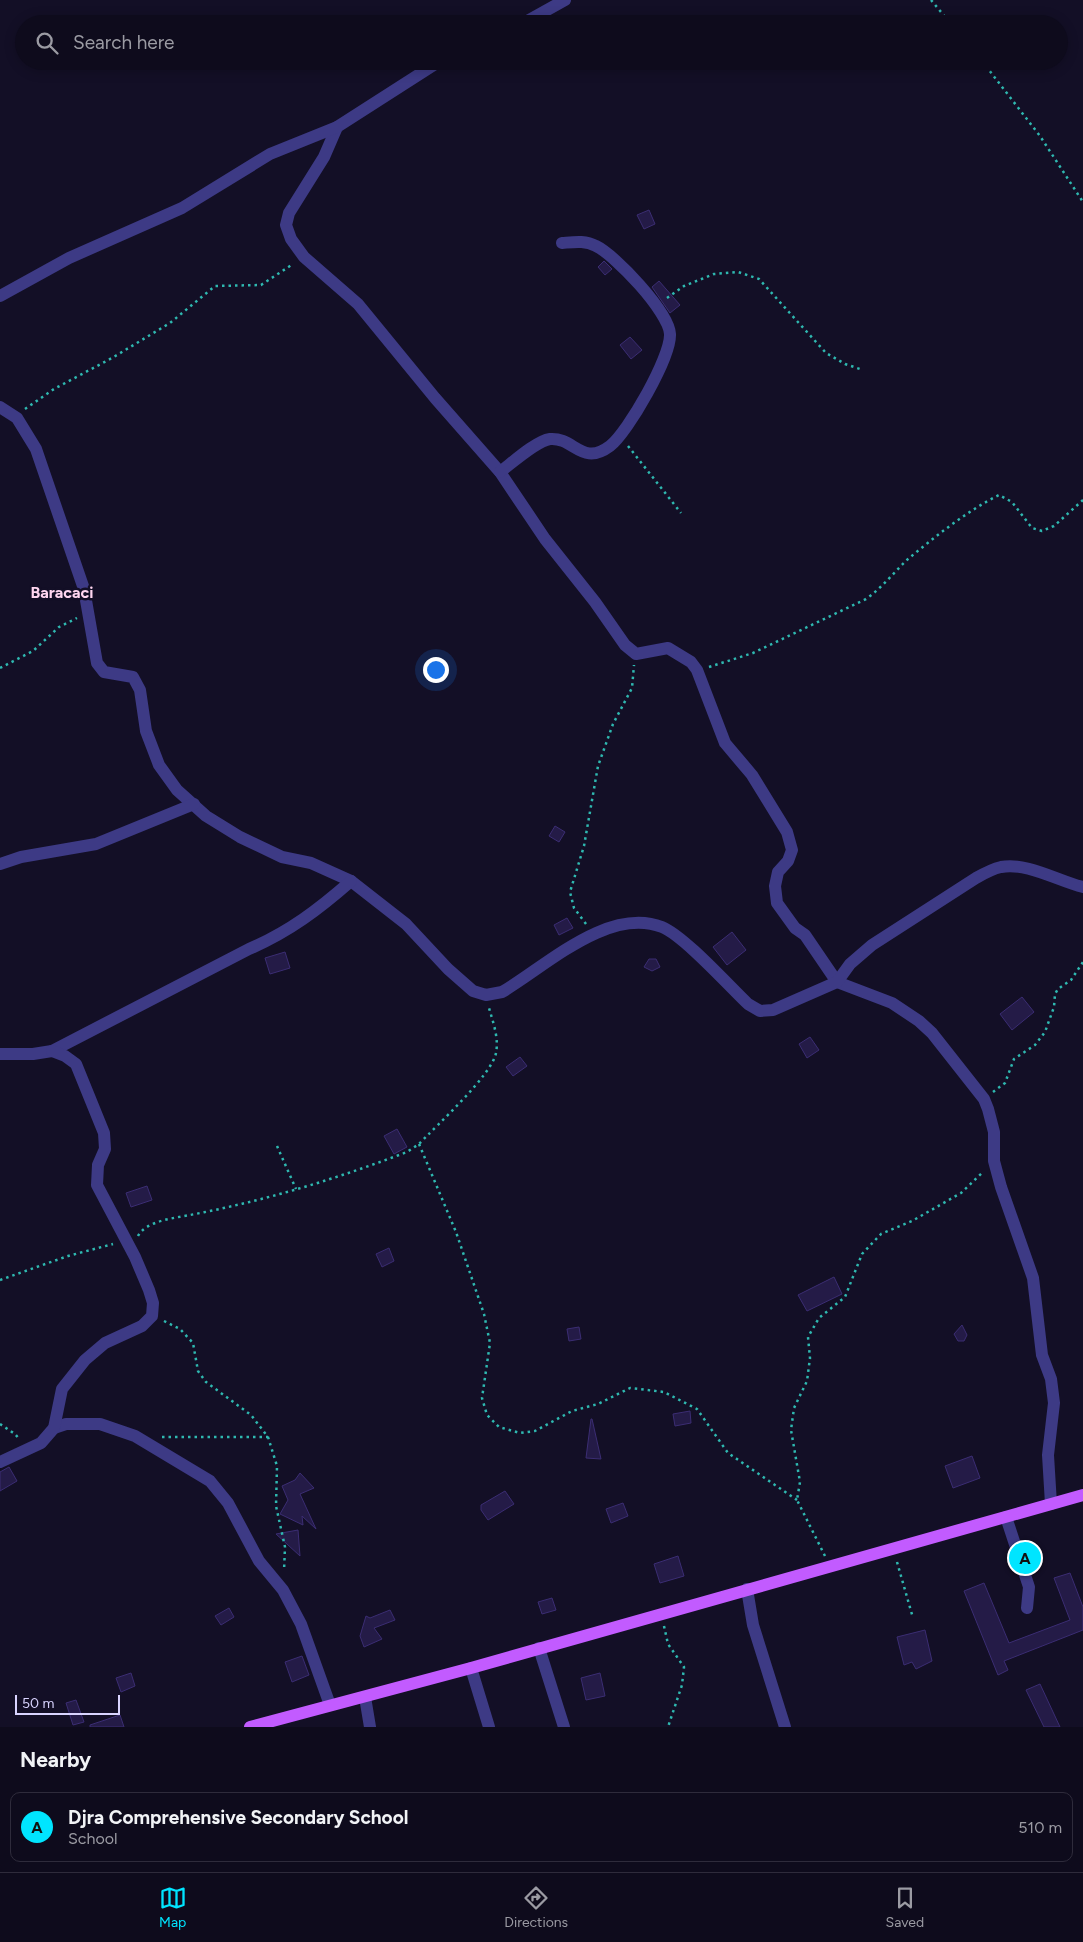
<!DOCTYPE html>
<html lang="en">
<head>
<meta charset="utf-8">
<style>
	:root { --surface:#0e0b1c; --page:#1c1929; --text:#f1f3f6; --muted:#9b9ba3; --line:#2e2b3b; --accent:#00e5ff }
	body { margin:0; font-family:Figtree,sans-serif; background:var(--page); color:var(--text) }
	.scale { position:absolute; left:15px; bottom:12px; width:105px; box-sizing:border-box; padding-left:5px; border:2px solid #d9d4ff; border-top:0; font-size:14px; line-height:18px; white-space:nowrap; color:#d9d4ff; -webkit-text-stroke:4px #130f26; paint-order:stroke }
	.you { position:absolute; left:435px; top:669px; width:18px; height:18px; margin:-12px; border:4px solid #fff; border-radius:50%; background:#1a73e8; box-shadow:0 0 0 8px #1a73e833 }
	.badge { display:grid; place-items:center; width:32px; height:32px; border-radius:50%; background:var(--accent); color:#111; font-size:16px; font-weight:700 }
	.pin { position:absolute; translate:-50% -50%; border:2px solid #fff; box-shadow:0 1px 5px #0006 }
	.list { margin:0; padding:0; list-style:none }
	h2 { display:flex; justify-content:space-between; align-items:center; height:65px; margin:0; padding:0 20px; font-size:21px }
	h2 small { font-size:16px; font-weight:400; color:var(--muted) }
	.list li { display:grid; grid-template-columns:32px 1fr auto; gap:15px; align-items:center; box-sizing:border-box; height:70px; margin:0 10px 10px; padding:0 10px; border:1px solid var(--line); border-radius:10px }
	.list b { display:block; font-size:19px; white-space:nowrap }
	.list p { margin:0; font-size:16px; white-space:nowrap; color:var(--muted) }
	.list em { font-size:16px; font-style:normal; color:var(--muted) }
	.icon { flex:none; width:28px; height:28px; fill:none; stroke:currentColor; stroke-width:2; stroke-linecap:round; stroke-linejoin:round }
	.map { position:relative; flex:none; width:1083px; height:1727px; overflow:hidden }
	.search { position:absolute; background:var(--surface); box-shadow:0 2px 12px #0003; left:15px; right:15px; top:15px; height:55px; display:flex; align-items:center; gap:12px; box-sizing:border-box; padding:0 18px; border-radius:28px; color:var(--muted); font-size:19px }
	.sheet { height:145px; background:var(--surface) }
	nav { display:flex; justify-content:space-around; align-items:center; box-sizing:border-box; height:70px; border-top:1px solid var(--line); background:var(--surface); font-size:14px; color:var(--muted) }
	nav a { display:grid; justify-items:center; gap:2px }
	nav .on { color:var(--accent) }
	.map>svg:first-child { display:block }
</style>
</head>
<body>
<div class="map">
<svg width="1083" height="1727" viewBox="0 0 1083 1727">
	<rect width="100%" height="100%" fill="#130f26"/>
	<g fill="#241b47" stroke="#3b2d73">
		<path d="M649,210L655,224L644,229L637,215Z"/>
		<path d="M604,261L612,269L605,275L598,267Z"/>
		<path d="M659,281L680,305L670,313L652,287Z"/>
		<path d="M630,337L642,350L631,359L620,345Z"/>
		<path d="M555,826L565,832L559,842L549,836Z"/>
		<path d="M567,918L573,928L559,935L554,925Z"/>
		<path d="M732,932L746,950L727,965L713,947Z"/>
		<path d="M285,952L290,968L270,974L265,958Z"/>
		<path d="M649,959H656L660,967L652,971L644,967Z"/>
		<path d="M1022,997L1034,1012L1012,1030L1000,1014Z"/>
		<path d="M810,1037L819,1050L807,1058L799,1044Z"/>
		<path d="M520,1057L527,1066L513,1076L506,1067Z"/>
		<path d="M397,1129L407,1147L394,1154L384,1136Z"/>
		<path d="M147,1186L152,1200L131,1207L126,1193Z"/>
		<path d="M389,1248L394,1261L382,1267L376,1254Z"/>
		<path d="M834,1277L842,1294L807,1311L798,1295Z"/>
		<path d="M962,1325L967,1335L964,1341H958L954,1334Z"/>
		<path d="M579,1327L581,1339L569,1341L567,1329Z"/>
		<path d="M690,1411L691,1423L675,1426L673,1414Z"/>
		<path d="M591,1419H592L601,1459L586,1458Z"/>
		<path d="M972,1456L980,1478L953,1488L945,1466Z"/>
		<path d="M9,1467L17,1481L0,1491V1472Z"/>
		<path d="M300,1473L314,1488L300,1494L316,1529L302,1516L303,1525L280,1514L288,1500L282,1486L295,1480Z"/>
		<path d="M505,1491L514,1504L488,1520L481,1510V1505Z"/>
		<path d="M623,1503L628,1516L611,1523L606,1509Z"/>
		<path d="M298,1530L300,1556L276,1534Z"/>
		<path d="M678,1556L684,1576L660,1583L654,1564Z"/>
		<path d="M1070,1573L1083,1607V1630L1004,1661L1008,1670L998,1675L964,1591L984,1583L1009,1643L1070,1620L1054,1578Z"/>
		<path d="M552,1598L556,1610L542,1614L538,1602Z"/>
		<path d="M229,1608L234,1617L221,1625L215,1616Z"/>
		<path d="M390,1610L395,1620L374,1628L382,1639L364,1647L360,1636L366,1616L370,1618Z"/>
		<path d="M925,1630L932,1661L916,1669L912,1662L904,1665L897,1637Z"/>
		<path d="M302,1656L309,1675L292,1682L285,1662Z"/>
		<path d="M131,1673L135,1686L121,1692L116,1678Z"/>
		<path d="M600,1673L605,1696L586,1700L581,1678Z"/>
		<path d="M1040,1684L1060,1727H1044L1026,1690Z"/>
		<path d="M76,1700L84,1722L73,1725L66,1703Z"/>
		<path d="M120,1715L124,1727H90V1725Z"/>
	</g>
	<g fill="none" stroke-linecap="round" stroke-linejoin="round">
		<g stroke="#2fb8b0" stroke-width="2.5" stroke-dasharray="2.5 4" stroke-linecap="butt">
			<path d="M931,0L951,24"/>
			<path d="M982,61L1040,136L1083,202"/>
			<path d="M667,298L684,286L714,274L738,272L759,279L826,353L845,364L863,370"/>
			<path d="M25,409L54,389L112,358L170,323L215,286L261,285L293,264"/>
			<path d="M628,446L681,513"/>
			<path d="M709,667L753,653L866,599C883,587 894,572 908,559C936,536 967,511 999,495L1012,502L1032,528L1042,531L1054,526L1083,500"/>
			<path d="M0,668L33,651L59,627L77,618"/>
			<path d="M586,924L574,908L570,892L584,846L598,766L613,724L632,688L634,665"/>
			<path d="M993,1092L1005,1083L1014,1059L1035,1045L1045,1032L1054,1007L1055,994L1058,989L1071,980L1083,962"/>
			<path d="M419,1144L456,1232L484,1314L490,1343L482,1398L487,1415L499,1427L520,1433L535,1431L572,1411L598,1404L630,1388L664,1392L697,1409L728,1453L797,1500"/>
			<path d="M277,1146L296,1189"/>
			<path d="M138,1236C146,1221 174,1218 190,1215C264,1201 336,1179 407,1152L419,1144C436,1126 492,1075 496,1053C499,1038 493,1022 489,1008"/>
			<path d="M0,1280L68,1256L113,1244"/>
			<path d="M164,1321L180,1329L193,1343L198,1371L206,1382L251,1415L268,1437L277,1466L276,1506L285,1547L284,1571"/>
			<path d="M0,1424L15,1434L20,1440"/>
			<path d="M162,1437H268"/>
			<path d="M825,1556L797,1500L800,1482L791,1430L794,1408L807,1381L810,1358L808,1337L819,1318L845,1297L862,1254L881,1234L912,1221L961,1193L983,1172"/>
			<path d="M897,1562L913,1618"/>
			<path d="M664,1626L668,1644L684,1667L682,1685L668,1727"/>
		</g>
		<g stroke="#3d3a85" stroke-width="12">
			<path d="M522,24L565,0"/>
			<path d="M337,127L324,157L289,213L286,225L291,239L304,257L358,304L435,398L500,472L545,539L595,602L625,645L636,654L668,648L691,662L697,670L725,743L752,775L787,832L792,850L788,861L778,872L775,886L777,903L795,928L805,935L837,982L892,1003L919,1021L932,1033L984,1099L988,1109L994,1132V1161L1001,1187L1033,1278L1042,1355L1051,1379L1054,1403L1048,1455L1051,1504"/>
			<path d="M0,296L69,258L182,208L270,154L337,127L440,61"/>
			<path d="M0,407L17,418L36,449L84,589L97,663L104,672L133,677L140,690L146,731L159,765L177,790L206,816L240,837L282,857L311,863L351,881L406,924L448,969L473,991L486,995L502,992C545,967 608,906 662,927C684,936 729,986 748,1004L760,1011L773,1010L837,982L850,964L872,945L976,878C983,874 992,869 1001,867C1027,862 1058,881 1083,887"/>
			<path d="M500,472C512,463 536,441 550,439C574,437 582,467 610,446C628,432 671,357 670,334C669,312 615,255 596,246C585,240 574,242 562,243"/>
			<path d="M0,864L21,857L96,844L194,804"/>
			<path d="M0,1054H33L52,1051L249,949C289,932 319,909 351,881"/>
			<path d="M54,1428L66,1424H100L135,1436L210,1481L228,1503L259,1561L283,1590L301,1624L330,1705"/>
			<path d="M0,1462L41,1443L54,1428L62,1389L85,1360L105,1343L142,1326L152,1316L153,1303L149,1290L135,1257L97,1185L98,1165L105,1149L104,1133L76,1064L65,1056L52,1051"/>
			<path d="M1006,1517L1029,1587L1027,1608"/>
			<path d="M747,1589L753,1625L785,1727"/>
			<path d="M539,1648L564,1727"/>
			<path d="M471,1668L489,1727"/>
			<path d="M365,1697L370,1727"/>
		</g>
		<path stroke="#c25bff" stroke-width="12" d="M250,1727L471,1668L1083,1495"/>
	</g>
	<g text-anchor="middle" stroke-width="5" stroke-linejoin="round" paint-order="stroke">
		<g font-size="16" font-weight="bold" fill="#ffd6f0" stroke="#130f26">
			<text x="62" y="598">Baracaci</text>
		</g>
	</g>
</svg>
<div class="scale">50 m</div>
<div class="you"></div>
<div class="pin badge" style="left:1025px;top:1558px">A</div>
<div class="search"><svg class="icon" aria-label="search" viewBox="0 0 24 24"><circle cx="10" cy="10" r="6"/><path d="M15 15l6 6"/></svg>Search here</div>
</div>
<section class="sheet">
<h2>Nearby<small></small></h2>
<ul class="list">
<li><span class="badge">A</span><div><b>Djra Comprehensive Secondary School</b><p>School</p></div><em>510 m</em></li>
</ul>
</section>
<nav>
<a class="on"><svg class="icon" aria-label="map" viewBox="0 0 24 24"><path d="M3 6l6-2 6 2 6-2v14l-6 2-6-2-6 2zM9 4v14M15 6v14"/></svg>Map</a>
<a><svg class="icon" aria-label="directions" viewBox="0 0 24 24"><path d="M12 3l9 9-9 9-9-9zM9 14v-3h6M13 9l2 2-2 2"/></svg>Directions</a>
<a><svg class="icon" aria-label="saved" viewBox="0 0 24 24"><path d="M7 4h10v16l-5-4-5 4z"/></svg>Saved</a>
</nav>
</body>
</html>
